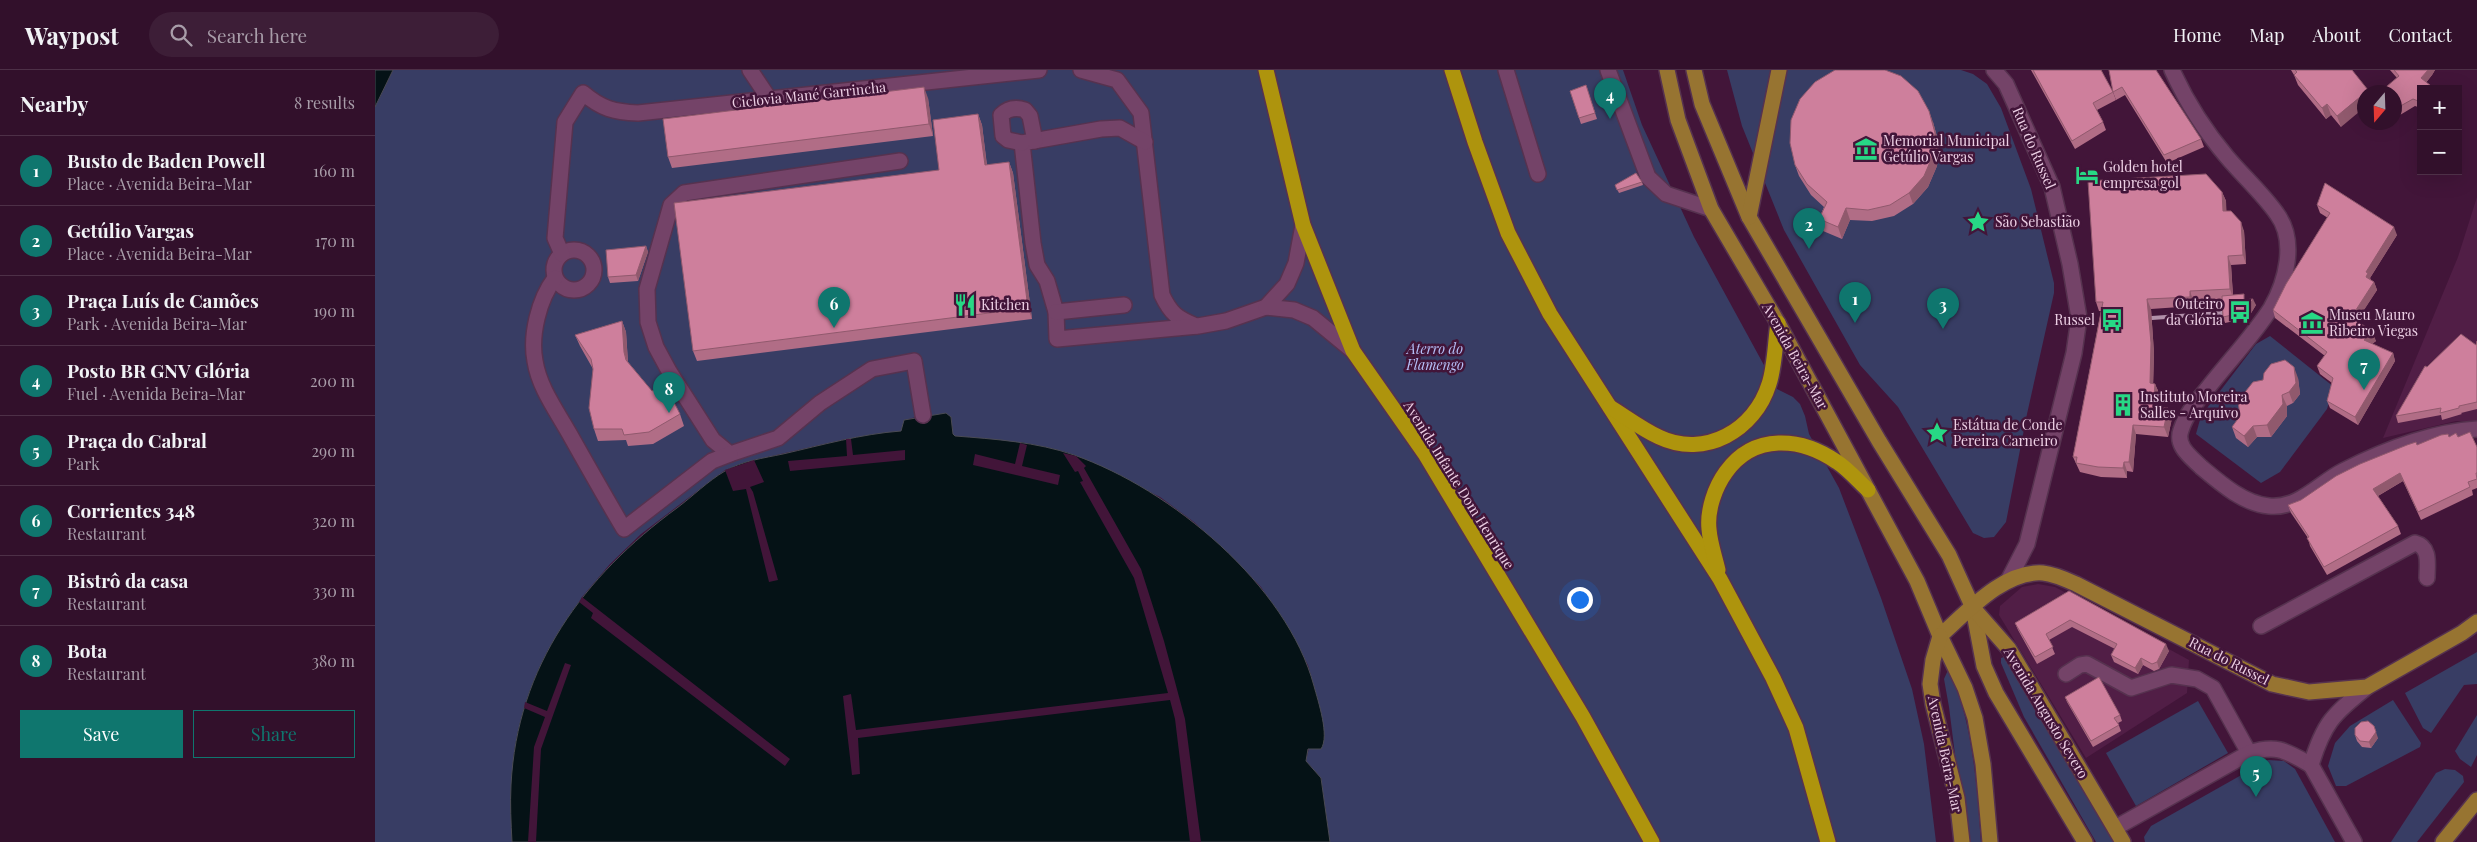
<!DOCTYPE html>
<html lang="en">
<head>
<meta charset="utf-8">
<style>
	:root { --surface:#32102b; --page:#3d1e37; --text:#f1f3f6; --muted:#a89da9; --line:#4d3047; --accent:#0f766e }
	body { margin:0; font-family:"Playfair Display",serif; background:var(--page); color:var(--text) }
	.controls { position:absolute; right:15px; top:15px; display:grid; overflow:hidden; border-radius:0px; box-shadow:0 5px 20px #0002 }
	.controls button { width:45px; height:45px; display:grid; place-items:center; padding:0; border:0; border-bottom:1px solid var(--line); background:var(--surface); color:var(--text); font:25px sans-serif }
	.compass { position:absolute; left:1982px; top:15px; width:45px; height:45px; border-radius:50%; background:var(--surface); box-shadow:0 5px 20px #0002; rotate:199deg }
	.you { position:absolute; left:1204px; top:529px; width:18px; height:18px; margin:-12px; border:4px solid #fff; border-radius:50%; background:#1a73e8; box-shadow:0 0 0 8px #1a73e833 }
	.badge { display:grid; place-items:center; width:32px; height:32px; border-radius:50%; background:var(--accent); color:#fff; font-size:16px; font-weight:700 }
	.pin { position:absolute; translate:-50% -41px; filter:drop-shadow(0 1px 2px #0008) }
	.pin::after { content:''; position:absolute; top:26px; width:18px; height:15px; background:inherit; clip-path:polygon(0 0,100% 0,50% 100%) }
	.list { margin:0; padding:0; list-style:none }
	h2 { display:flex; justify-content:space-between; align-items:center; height:65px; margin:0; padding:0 20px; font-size:21px }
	h2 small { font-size:16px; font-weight:400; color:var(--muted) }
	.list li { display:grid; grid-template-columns:32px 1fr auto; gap:15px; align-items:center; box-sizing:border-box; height:70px; padding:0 20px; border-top:1px solid var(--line) }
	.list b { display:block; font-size:19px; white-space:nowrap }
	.list p { margin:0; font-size:16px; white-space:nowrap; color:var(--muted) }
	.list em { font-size:16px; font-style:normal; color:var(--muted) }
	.actions { display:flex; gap:10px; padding:15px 20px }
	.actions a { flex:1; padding:11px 0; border:1px solid var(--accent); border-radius:0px; text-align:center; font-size:18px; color:var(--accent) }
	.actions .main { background:var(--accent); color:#fff }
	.icon { flex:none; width:28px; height:28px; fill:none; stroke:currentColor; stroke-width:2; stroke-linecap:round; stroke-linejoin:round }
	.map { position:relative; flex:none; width:2102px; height:772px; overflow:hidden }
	header { display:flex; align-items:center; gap:30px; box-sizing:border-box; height:70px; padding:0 25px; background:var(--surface); border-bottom:1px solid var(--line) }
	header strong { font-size:24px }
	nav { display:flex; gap:28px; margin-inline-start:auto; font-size:18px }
	.search { width:350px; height:45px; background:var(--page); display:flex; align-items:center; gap:12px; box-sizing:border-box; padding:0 18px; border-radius:28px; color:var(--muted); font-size:19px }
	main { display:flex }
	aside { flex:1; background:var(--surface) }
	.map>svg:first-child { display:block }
</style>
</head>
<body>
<header>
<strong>Waypost</strong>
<div class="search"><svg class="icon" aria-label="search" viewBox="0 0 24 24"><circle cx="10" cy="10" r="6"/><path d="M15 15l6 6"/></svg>Search here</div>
<nav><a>Home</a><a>Map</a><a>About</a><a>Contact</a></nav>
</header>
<main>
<aside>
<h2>Nearby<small>8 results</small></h2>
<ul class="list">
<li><span class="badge">1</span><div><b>Busto de Baden Powell</b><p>Place · Avenida Beira-Mar</p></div><em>160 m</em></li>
<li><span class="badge">2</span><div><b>Getúlio Vargas</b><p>Place · Avenida Beira-Mar</p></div><em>170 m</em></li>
<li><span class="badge">3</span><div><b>Praça Luís de Camões</b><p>Park · Avenida Beira-Mar</p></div><em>190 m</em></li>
<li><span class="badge">4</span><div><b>Posto BR GNV Glória</b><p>Fuel · Avenida Beira-Mar</p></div><em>200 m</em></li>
<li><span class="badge">5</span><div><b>Praça do Cabral</b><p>Park</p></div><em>290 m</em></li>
<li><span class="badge">6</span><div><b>Corrientes 348</b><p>Restaurant</p></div><em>320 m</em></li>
<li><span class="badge">7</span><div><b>Bistrô da casa</b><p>Restaurant</p></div><em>330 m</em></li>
<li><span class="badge">8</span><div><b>Bota</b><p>Restaurant</p></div><em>380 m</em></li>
</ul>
<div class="actions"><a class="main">Save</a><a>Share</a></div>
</aside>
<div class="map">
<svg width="2102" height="772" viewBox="0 0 2102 772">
	<rect width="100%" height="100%" fill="#421539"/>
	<g fill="#511e46">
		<path d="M2102,127V351H2081L2008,368L2083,187Z"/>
		<path d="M1663,514L1680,517L1814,590L1812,623L1711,688L1624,545L1625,536L1647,517Z"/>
	</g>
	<g fill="#383d64">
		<path d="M18,0H1248L1267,55L1319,167L1402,319L1418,327L1425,334L1430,346L1434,364L1464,418L1506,528L1537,619L1549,674L1561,772H955L946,708L931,691L944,635L933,595L916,563L886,517L854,484L819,452L785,427L701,386L637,372L580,366L578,364L576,347L548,345L530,350L526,361L471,369L379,390L350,400L266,464L235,494L207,527L136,715L137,772H0V37Z"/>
		<path d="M1352,0H1586L1598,4L1612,14L1626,38L1656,119L1679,213V223L1652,344L1631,452L1619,467L1609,468L1598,463L1523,337L1485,295L1409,160L1367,56Z"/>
		<path d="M1895,266L1959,317L1952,339L1905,402L1886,413L1821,364L1826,346L1881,274Z"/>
		<path d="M2102,582V614L2089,615L2056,663L2048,658L2030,623Z"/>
		<path d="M1629,587L1739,772H1721L1649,647L1626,593V588Z"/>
		<path d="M1573,600C1598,647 1602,719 1606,772H1591L1574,637L1569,609Z"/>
		<path d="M2018,630L2046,673L2045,677L1971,716H1961L1953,696L1960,673L1975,656Z"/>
		<path d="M1823,631L1853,683L1761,736L1731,683Z"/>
		<path d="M2102,645V685L2096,697L2085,689L2080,681Z"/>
		<path d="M1893,690L1909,691L1920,699L1960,772H1770L1769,767L1776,756Z"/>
		<path d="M2070,699L2080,700L2088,706L2089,712L2042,772H2016L2061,703Z"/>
	</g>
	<g fill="#051216" stroke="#4a4b54">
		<path d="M0,0H18L0,37Z"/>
		<path d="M571,343L576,347L578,364L580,366C619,369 662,372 699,385C796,419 912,515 939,616C943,631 955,666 946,679H933L931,691L946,708L955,772H137C136,753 135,734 136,715C142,596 209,506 302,438C318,426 333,411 350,401C367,391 389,388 408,384C447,375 486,364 526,361L529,350Z"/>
	</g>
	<g fill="#421539">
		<path d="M471,369H476L478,385L530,380V390L415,401L413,391L472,386Z"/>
		<path d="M645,373L652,375L647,396L685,405L683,415L598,395L600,384L640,394Z"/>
		<path d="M688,383L701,386L711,396L709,398L766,499L789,571L810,649L826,772H815L800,649L795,630L483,668L485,704L477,705L468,626L476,624L481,660L793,623L759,508L705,412L708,411L703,401L700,402Z"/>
		<path d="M379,390L389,412L375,417L378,422L403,510L394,512L371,419L358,421L350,400Z"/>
		<path d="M207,527L415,689L410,696L216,548L218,543L204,532Z"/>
		<path d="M190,593L196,595L166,679L161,772H153L159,677L170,647L149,638L150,632L172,641Z"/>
	</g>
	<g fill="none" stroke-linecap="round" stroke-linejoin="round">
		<defs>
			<g id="minor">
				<path d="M375,0L395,30"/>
				<path d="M706,0L742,10L766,43L787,225C796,244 802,248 821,256"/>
				<path d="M1131,0L1163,104"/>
				<path d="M1233,0L1273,107L1291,124L1336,139"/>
				<path d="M1619,0L1631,14L1677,117L1695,194L1704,248L1699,283L1652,474L1634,509"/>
				<path d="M1797,0C1811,31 1830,61 1852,87C1868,106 1888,124 1902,144C1922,171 1911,212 1896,238C1878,266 1853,292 1832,319C1822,331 1811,344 1806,360C1800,376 1816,387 1826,397C1845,413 1869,434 1894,436C1924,439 1944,413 1968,401C2009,380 2056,362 2102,359"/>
				<path d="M770,72L745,58L726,59L647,73L658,173L662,195L672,211L681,242L682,269L823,256L851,251L891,237"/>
				<path d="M647,73L633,70L628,66L626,45C633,38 641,37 650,40L655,46L660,71"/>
				<path d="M525,91L309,123L296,135L272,219L273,252L281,277L294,301L338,370L355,384L403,368L445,333L497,299L539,291L548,345"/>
				<path d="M928,155L921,193L912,214L891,237L919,240L938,248L978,281"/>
				<circle cx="199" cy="200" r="20"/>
				<path d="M187,184L180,168L190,52L208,23C227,39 239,42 263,43L664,0"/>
				<path d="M180,208C164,229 155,265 160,291C164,317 181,340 194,363C212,395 230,427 249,459L337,391L355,384"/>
				<path d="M681,242L749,235"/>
				<path d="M1886,556L2040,473C2056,477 2052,495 2052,508"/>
				<path d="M1691,604L1705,595L1712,594L1756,618L1796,605L1822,609L1838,618L1874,683"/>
				<path d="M1740,758L1874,683C1902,674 1911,681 1936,695"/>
				<path d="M1979,772L1936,695C1949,652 1958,645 1992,617"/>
			</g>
			<g id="major">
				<path d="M1292,0L1303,50L1336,139L1403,253L1542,511L1565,566L1590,618L1600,648L1608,694L1615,772"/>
				<path d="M1319,0L1327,34L1374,147L1504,371L1574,485L1598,538L1609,596L1621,623L1710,772"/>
				<path d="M1374,147L1404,0"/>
				<path d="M1598,538L1634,579L1748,772"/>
				<path d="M1565,566C1592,542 1629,500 1668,503C1679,504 1690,509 1701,514L1897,614L1934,622L1992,617L2087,563L2102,552"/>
				<path d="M1565,566L1558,590L1555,614L1558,634L1582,728L1587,772"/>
				<path d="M2068,772L2102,730"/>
			</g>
			<g id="highway">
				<path d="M891,0L928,155L978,281L1050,384L1208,647L1277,772"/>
				<path d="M1077,0L1100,72L1133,163L1175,244L1345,509L1398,608L1421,658L1453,772"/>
				<path d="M1235,337C1251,347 1267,359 1284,367C1330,389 1380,360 1394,314C1400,296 1400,273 1403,253"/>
				<path d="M1343,500C1340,487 1335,473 1334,459C1332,440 1340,417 1351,402C1379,363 1426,367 1462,392C1473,399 1483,411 1493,420"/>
			</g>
		</defs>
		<use href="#minor" stroke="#56324f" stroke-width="18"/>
		<use href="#major" stroke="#56324f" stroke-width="18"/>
		<use href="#highway" stroke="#56324f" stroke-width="18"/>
		<use href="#minor" stroke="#744368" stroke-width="15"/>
		<use href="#major" stroke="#977431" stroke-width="15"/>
		<use href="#highway" stroke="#ae940d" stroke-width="15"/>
		<path stroke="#b290aa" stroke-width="4" d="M1763,249L1860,242"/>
	</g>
	<g fill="#b16d86">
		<path d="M1656,0H1726L1738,22L1741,30L1722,40L1728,52L1731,60L1700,79Z"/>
		<path d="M1734,0L1826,69L1829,77L1792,93L1750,25L1741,30L1738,22Z"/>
		<path d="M1916,0H1977L1966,57L1956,45L1951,49L1923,15L1919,5Z"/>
		<path d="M2015,0H2060L2057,5L2046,19V38L2040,36L2020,48V22L2022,8Z"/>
		<path d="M1211,15L1222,49L1206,54L1195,21Z"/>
		<path d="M553,28L558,66L297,98L293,87Z"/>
		<path d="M603,44L607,55L612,95L634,92L638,103L657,249L322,291L318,281L564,100Z"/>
		<path d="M1558,52L1564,74L1562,96L1553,117L1538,134L1519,146L1497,151L1475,150L1467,169L1448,161L1444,149L1449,137L1436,125L1424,106L1420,95Z"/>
		<path d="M1267,112L1268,115L1244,123L1240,115Z"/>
		<path d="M1847,122L1851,131V141L1869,161L1871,194L1856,195L1858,225L1871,230L1881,235L1873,248L1850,253L1848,247L1847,229L1818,230L1819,236L1776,239L1779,283L1778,314H1780L1784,323L1782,338H1793L1797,348L1793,367L1761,364L1758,402L1752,401V408L1726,407L1705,402L1698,387L1726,241H1724L1721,232Z"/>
		<path d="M1942,135L2022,165L1995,208L1996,210L1999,212L2002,220L1982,250L2001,271L1997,274L2018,283L2020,291L1983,355L1955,338L1952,331L1957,313L1945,304L1942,296L1950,286L1900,248L1898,240L1953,148L1945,143Z"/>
		<path d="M271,176L273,182L263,211L235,213L233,207Z"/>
		<path d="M247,251L251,262L253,292L277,321L305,344L309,356L278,374L253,376L251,370L223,371L219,359L218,299L205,276L200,265Z"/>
		<path d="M2102,271V339L2086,343L2087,344L2067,350L2066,345L2023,353L2021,346L2052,297L2101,275Z"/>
		<path d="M1923,308L1925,324L1918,333L1912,336V346L1896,367H1882L1873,377L1861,368L1857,357L1865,346L1888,310Z"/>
		<path d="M2074,367H2083L2102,377V418L2097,420L2098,425L2046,450L2028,411L2003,426L2023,456L2026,464L1952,505L1935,476L1933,468L1916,443L1913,435L1926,430L2042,375Z"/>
		<path d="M1694,521L1794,581L1784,599L1779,601L1768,595L1763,604L1739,592L1736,585L1740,579L1697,557L1674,570L1680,584L1662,594L1643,560L1640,553Z"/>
		<path d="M1690,627L1745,645L1747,651L1743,653L1746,661L1718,677L1692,632Z"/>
		<path d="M1980,665L2003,668L1996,678L1987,677L1982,671Z"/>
	</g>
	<g fill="#90596d">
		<path d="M2053,0H2060L2057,5L2049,15L2046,8Z"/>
		<path d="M549,17L553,28L558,66L554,54Z"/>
		<path d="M1990,23V37L1966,57L1962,46Z"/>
		<path d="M1952,34L1956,45L1951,49L1947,38Z"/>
		<path d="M1554,41L1558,52L1564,74L1562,96L1553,117L1538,134L1534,123Z"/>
		<path d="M603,44L607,55L613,106L610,95Z"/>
		<path d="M634,92L638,103L657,249L653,238Z"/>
		<path d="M1847,122L1851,131L1852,150L1848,141Z"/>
		<path d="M1471,138L1475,150L1467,169L1463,157Z"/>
		<path d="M1866,152L1869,161L1871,194L1868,185Z"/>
		<path d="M2019,157L2022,165L1995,208L1996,211L1991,207V202Z"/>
		<path d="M271,176L273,182L263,211L261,205Z"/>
		<path d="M1853,186L1856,195L1858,228L1855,219Z"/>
		<path d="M1999,212L2002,220L1980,254L1977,246Z"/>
		<path d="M1815,221L1818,230L1819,236L1815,227Z"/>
		<path d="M1772,229L1776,239L1779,283L1778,323L1775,313Z"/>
		<path d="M1878,229L1881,235L1873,248L1871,242Z"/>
		<path d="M247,251L251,262L253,294L249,282Z"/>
		<path d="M1998,263L2001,271L1991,278L1989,270Z"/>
		<path d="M2018,283L2020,291L1983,355L1980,347Z"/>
		<path d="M1919,297L1923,308L1925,324L1918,333L1914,322Z"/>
		<path d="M1780,314L1784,323L1782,347L1778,338Z"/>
		<path d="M1907,325L1912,336V346L1896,367L1892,355Z"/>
		<path d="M1793,338L1797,348L1793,367L1789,357Z"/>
		<path d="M1758,355L1761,364L1758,402L1754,392Z"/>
		<path d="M1878,356L1882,367L1873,377L1869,366Z"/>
		<path d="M1749,392L1752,401V408L1748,398Z"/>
		<path d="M2025,403L2028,411L2001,427L1998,419Z"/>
		<path d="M1791,574L1794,581L1784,599L1782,592Z"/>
		<path d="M1766,588L1768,595L1763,604L1760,598Z"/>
		<path d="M1999,656L2003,668L1996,678L1994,672Z"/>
	</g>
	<g fill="#ce7f9c" stroke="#90596d">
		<path d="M1460,0H1510L1526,6L1543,21L1554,41L1560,63L1558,85L1549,106L1534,123L1515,135L1493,140L1471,138L1463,157L1444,149L1452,132L1432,114L1420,95L1415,73L1416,50L1425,29L1440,12Z"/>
		<path d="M1658,0H1726L1738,22L1718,33L1728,52L1697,71Z"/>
		<path d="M1734,0H1781L1826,69L1789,85L1747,17L1738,22Z"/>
		<path d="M1920,0H1977L1993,20L1990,22V23L1962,46L1952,34L1947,38L1919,5L1922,2Z"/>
		<path d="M2019,0H2053L2046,8L2060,19H2046V32L2038,29L2020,39V22H2005L2024,6Z"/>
		<path d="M1211,15L1220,43L1204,48L1195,21Z"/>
		<path d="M549,17L554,54L293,87L288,49Z"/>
		<path d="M603,44L610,95L634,92L653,238L318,281L299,133L564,100L558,50Z"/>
		<path d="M1261,103L1267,112L1242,120L1240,115Z"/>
		<path d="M1831,104L1847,122L1848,141H1856L1866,152L1868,185L1853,186L1855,219L1815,221V227L1772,229L1776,273L1775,313L1780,314L1778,338H1793L1789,357L1758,355L1754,392H1749L1748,398L1723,397L1701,393L1702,387H1698L1728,232H1721L1713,111Z"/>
		<path d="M1950,113L2019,157L1991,202L1993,203L1991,207L1999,212L1977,246L1998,263L1989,270L2018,283L1980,347L1952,331L1958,308L1942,296L1952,282L1898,240L1911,214L1955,143L1942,135Z"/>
		<path d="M271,176L261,205L233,207L231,180Z"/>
		<path d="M1869,224V230L1878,229L1871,242L1848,247L1847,226Z"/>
		<path d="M247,251L249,282L251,290L277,321L290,315L305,344L274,362L249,365L247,359H219L214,338L218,299L216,289L200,265Z"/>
		<path d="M2086,264L2101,275L2102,271V332L2084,336V338L2065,343L2066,338L2021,346L2050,296L2052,297Z"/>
		<path d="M1910,290L1919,297L1921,313L1914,322L1907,325L1908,334L1892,355L1878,356L1869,366L1857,357L1865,346L1863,331L1878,312L1888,310L1889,303L1896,294Z"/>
		<path d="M2095,362L2102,377V403H2101L2102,409L2093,412L2095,417L2043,442L2025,403L1998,419L2023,456L1949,497L1932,468L1934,467L1913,435L1926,430L1961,406L1985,394L2032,375L2041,372L2042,375L2066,365L2073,364L2074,367L2081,363L2083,367Z"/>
		<path d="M1694,521L1791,574L1782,592L1777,594L1766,588L1760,598L1736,585L1742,574L1695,550L1671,564L1678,577L1660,587L1640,553Z"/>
		<path d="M1724,607L1745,645L1739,648L1744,655L1716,671L1690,627Z"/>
		<path d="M1993,651L1999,656L2001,662L1994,672L1985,671L1980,665V658L1986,652Z"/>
	</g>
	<defs>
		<symbol id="museum-bare" viewBox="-9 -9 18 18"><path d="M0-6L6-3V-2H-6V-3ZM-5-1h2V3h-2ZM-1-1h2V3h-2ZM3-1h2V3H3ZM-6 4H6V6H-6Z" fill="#27d885" stroke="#421539" stroke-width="2.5" paint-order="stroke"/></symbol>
		<symbol id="hotel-bare" viewBox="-9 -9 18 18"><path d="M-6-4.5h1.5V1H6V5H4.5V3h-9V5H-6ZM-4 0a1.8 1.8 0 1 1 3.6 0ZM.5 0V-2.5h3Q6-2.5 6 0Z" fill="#27d885" stroke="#421539" stroke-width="2.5" paint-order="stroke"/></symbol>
		<symbol id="sight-bare" viewBox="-9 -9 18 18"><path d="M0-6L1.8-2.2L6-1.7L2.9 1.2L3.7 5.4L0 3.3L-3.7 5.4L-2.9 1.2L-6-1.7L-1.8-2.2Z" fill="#27d885" stroke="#421539" stroke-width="2.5" paint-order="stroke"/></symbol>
		<symbol id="restaurant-bare" viewBox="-9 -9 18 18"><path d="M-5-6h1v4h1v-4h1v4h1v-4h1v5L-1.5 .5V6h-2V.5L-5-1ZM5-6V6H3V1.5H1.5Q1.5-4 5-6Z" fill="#27d885" stroke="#421539" stroke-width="2.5" paint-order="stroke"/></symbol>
		<symbol id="bus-bare" viewBox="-9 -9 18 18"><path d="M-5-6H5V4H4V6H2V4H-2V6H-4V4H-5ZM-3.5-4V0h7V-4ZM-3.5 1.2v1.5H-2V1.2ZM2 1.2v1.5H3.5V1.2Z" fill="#27d885" stroke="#421539" stroke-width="2.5" paint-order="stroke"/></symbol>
		<symbol id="building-bare" viewBox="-9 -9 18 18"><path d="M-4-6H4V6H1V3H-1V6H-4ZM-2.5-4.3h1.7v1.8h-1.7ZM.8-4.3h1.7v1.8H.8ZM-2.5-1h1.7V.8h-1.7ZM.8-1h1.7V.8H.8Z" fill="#27d885" stroke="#421539" stroke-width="2.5" paint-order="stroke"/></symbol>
	</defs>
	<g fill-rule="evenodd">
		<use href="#museum-bare" x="1475" y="63" width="32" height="32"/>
		<use href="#hotel-bare" x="1696" y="89" width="32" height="32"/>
		<use href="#sight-bare" x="1587" y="136" width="32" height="32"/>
		<use href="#restaurant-bare" x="574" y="219" width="32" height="32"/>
		<use href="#bus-bare" x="1849" y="226" width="32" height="32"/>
		<use href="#bus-bare" x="1721" y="234" width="32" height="32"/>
		<use href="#museum-bare" x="1921" y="237" width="32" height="32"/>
		<use href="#building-bare" x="1732" y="319" width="32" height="32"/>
		<use href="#sight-bare" x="1546" y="347" width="32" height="32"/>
	</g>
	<g text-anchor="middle" stroke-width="5" stroke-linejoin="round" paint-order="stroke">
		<g font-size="14" fill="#eccfe4" stroke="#421539">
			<text transform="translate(434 25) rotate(-6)" y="5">Ciclovia Mané Garrincha</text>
			<text transform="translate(1659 78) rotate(67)" y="5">Rua do Russel</text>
			<text transform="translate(1420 286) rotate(61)" y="5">Avenida Beira-Mar</text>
			<text transform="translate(1084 415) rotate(58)" y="5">Avenida Infante Dom Henrique</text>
			<text transform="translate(1854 591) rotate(27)" y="5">Rua do Russel</text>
			<text transform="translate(1671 643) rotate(59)" y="5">Avenida Augusto Severo</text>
			<text transform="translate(1570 684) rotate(78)" y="5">Avenida Beira-Mar</text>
		</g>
		<g font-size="14" fill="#eccfe4" stroke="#421539" text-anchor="start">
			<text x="1508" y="76">Memorial Municipal<tspan x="1508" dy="16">Getúlio Vargas</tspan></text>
			<text x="1728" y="102">Golden hotel<tspan x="1728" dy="16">empresa gol</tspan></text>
			<text x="1620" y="157">São Sebastião</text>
			<text x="1848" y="239" text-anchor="end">Outeiro<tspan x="1848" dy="16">da Glória</tspan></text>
			<text x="606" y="240">Kitchen</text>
			<text x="1954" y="250">Museu Mauro<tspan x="1954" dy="16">Ribeiro Viegas</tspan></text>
			<text x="1720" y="255" text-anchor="end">Russel</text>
			<text x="1765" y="332">Instituto Moreira<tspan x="1765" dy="16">Salles - Arquivo</tspan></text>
			<text x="1578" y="360">Estátua de Conde<tspan x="1578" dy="16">Pereira Carneiro</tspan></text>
		</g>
		<g font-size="14" font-style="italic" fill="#b5c0f8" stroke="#421539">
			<text x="1060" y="284">Aterro do<tspan x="1060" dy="16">Flamengo</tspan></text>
		</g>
	</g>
</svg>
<div class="controls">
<button>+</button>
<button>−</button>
</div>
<svg class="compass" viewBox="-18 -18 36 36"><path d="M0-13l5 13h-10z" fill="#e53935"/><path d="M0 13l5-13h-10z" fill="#a89da9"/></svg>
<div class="you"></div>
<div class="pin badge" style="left:1480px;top:253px">1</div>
<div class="pin badge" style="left:1434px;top:179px">2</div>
<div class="pin badge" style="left:1568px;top:259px">3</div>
<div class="pin badge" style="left:1235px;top:49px">4</div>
<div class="pin badge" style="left:1881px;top:727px">5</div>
<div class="pin badge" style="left:459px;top:258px">6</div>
<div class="pin badge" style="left:1989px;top:320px">7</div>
<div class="pin badge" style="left:294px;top:343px">8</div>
</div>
</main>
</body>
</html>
